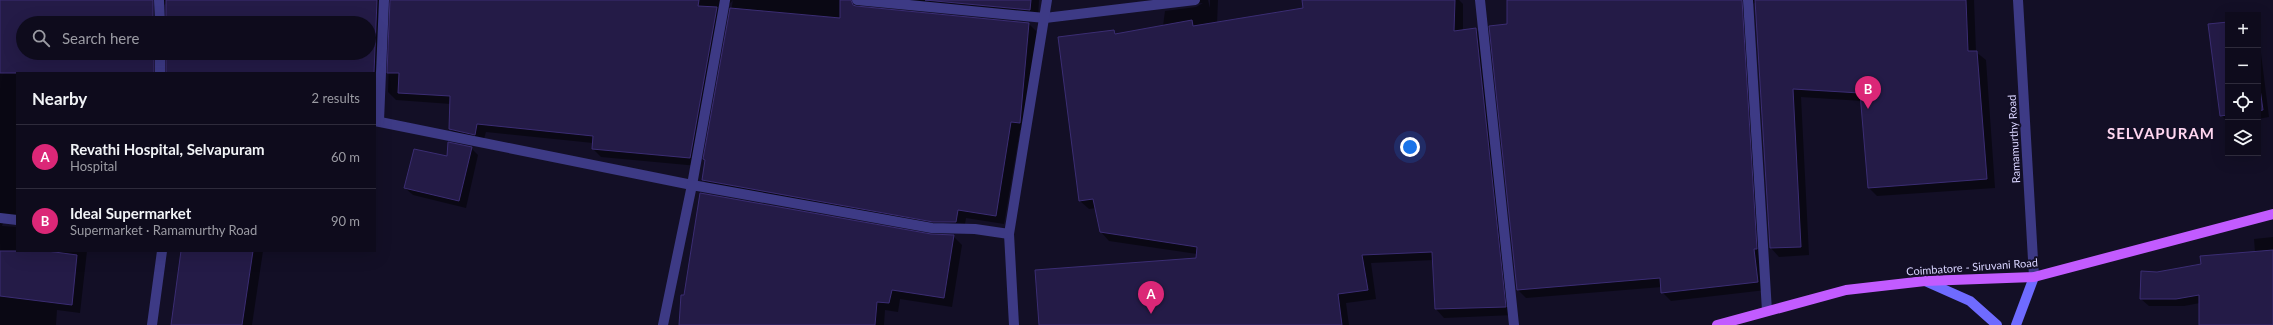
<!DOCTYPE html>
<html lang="en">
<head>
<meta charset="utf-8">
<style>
	:root { --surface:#0e0b1c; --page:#171425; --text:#f1f3f6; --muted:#9b9ba3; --line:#2e2b3b; --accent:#db2777 }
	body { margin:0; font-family:Lato,sans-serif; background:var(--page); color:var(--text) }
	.controls { position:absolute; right:12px; top:12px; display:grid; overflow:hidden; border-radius:0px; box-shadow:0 4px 16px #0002 }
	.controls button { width:36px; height:36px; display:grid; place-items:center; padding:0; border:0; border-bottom:1px solid var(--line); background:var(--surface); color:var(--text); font:20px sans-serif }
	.you { position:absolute; left:1410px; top:147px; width:14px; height:14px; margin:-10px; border:3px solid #fff; border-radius:50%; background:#1a73e8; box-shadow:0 0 0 6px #1a73e833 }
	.badge { display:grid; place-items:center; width:26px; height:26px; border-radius:50%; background:var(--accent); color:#fff; font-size:13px; font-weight:700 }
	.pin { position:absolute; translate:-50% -33px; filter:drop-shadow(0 1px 2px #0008) }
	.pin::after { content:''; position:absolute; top:21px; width:14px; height:12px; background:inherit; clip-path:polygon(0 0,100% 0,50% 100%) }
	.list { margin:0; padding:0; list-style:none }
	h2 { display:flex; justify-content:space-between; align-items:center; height:52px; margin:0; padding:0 16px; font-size:17px }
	h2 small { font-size:13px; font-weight:400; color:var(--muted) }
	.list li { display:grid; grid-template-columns:26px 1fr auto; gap:12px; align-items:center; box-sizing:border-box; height:64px; padding:0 16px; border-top:1px solid var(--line) }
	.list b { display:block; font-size:15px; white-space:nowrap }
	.list p { margin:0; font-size:13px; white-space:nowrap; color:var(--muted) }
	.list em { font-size:13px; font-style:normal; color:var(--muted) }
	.icon { flex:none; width:22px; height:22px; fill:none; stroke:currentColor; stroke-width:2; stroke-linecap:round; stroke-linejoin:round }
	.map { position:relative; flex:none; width:2273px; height:325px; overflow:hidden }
	.search { position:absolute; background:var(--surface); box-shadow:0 4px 16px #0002; left:16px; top:16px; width:360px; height:44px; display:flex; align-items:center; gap:10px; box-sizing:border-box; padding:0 14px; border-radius:22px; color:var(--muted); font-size:15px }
	.panel { position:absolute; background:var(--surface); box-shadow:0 4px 16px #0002; left:16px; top:72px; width:360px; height:180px; border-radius:0px }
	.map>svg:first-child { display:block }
</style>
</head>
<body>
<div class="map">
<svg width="2273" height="325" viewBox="0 0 2273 325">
	<rect width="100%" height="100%" fill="#130f26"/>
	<g fill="#0007" fill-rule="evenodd">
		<path d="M0,0H1039L1038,18L862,2L859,8L1029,24L1037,32L1028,131L1020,130L1004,224L966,218L964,230L712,188L703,180L706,161L704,159L733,0L727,7L698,166L601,157L593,149V143L486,132L483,142L458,137L450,129L451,104L396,100L388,92L391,2L389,3L386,8L375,99V73H167V53L162,62V73H17V221L3,223L2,226L17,227V251H87L80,313L57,310L56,325H0ZM167,2V23H369V53H23V23H161V9Z"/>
		<path d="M1169,0H1208L1210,8V0H1218L1217,24L1304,9L1317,0H1459L1463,4V31L1476,29L1485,38L1514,315L1444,318L1436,309L1434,260L1371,263L1376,299L1346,303L1349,325H1040L1197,259V254L1109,241L1101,232L1096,208L1089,209L1080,201L1114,31L1117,34L1163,26L1165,11L1196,7L1203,3L1174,5Z"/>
		<path d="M1508,0H1974L1976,52L1986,60L1995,188L1877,196L1869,188L1862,101L1801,97L1809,255L1779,257L1771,248L1756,2L1751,5L1766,290L1671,301L1662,292V287L1526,298L1518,290Z"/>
		<path d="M2228,23V122L2221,115Z"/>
		<path d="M2258,30L2269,117L2258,119Z"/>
		<path d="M471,148L478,155L466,208L413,195L405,188L448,158Z"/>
		<path d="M931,235L953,236L962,245L952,307L900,299L898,312L885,310L884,325H680Z"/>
		<path d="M2273,237V325H2200V303L2184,306H2149L2141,299L2157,273L2255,252L2254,239Z"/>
		<path d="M182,251H263L252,325H172Z"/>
	</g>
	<g fill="#241b47" stroke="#3b2d73">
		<path d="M0,0H153V23H23V53H154V73H0Z"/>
		<path d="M166,0H377L374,73H166V53H369V23H166Z"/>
		<path d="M390,0H699L698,6L717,7L690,158L592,149L593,136L477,124L475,135L449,129L450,96L398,93L399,73H387Z"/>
		<path d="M840,0H851L853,5L856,6L1029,23L1020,123L1011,122L996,216L958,210L956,222H933L702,180L705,160L703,159L730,8L840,18Z"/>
		<path d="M925,0H1031L1030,10Z"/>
		<path d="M1302,0H1455L1454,31L1476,28L1506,307L1435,309L1432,252L1362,255L1368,290L1338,294L1342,325H1039L1035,270L1196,258L1197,247L1100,232L1093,199L1079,201L1058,37L1114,30L1115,34L1192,20L1193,26L1303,8Z"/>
		<path d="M1507,0H1742L1757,249H1754L1758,282L1661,293L1660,278L1517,290L1489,26L1507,24Z"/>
		<path d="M1755,0H1966L1968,51H1977L1987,179L1868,188L1860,93L1793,89L1801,247L1770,248Z"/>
		<path d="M2228,22V115L2220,116L2208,24Z"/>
		<path d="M2258,75L2263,110L2258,111Z"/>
		<path d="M448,142L472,147L459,201L404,188L414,149L447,156Z"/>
		<path d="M700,193L931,234L954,235L944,298L892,290L889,303L877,302L875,325H679L681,295H684Z"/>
		<path d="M2273,250V325H2199V295L2176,299H2140L2141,271L2157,272L2201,264L2200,256Z"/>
		<path d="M0,251H47L77,255L72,305L0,296Z"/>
		<path d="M181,251H253L242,325H171Z"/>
	</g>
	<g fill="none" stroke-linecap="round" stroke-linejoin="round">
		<g stroke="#3d3a85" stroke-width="10">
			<path d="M159,0L160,23"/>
			<path d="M857,0L1045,18L1195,0"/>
			<path d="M1480,0L1514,325"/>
			<path d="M1748,0L1767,311"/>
			<path d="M160,53V73"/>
			<path d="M375,121L692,185L725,0"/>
			<path d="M379,121L384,0"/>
			<path d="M0,218L17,220"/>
			<path d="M1009,234L1014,325"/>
			<path d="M152,325L162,251"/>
			<path d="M663,325L692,185L932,228L975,229L1009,234L1047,0"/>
		</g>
		<path stroke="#3d3a85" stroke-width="10" d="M2018,0L2034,277"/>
		<g stroke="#6f6bff" stroke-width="10">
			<path d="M1925,281L1970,301L1997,325"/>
			<path d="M2016,325L2034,277"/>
		</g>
		<path stroke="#c25bff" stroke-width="10" d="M1717,325L1846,290L1925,281L2034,277L2273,214"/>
	</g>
	<g text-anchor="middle" stroke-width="4" stroke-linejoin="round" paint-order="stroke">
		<g font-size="11" fill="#d9d4ff" stroke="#130f26">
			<text transform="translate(2014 139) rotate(-93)" y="4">Ramamurthy Road</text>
			<text transform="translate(1972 267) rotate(-4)" y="4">Coimbatore - Siruvani Road</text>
		</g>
		<g font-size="15" font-weight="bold" letter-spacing="1" fill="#ffd6f0" stroke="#130f26">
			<text x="2161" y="139">SELVAPURAM</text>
		</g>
	</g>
</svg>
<div class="controls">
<button>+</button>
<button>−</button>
<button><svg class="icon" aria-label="locate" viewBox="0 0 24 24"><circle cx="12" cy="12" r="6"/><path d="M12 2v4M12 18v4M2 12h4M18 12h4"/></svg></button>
<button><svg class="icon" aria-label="layers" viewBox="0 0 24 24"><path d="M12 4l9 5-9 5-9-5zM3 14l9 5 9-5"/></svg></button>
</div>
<div class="you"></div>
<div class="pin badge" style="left:1151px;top:314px">A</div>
<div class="pin badge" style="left:1868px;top:109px">B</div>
<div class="search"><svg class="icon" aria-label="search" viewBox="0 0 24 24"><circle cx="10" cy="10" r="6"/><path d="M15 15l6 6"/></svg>Search here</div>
<section class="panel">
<h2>Nearby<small>2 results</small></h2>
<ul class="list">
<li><span class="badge">A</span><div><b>Revathi Hospital, Selvapuram</b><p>Hospital</p></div><em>60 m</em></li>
<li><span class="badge">B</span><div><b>Ideal Supermarket</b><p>Supermarket · Ramamurthy Road</p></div><em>90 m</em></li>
</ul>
</section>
</div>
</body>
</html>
